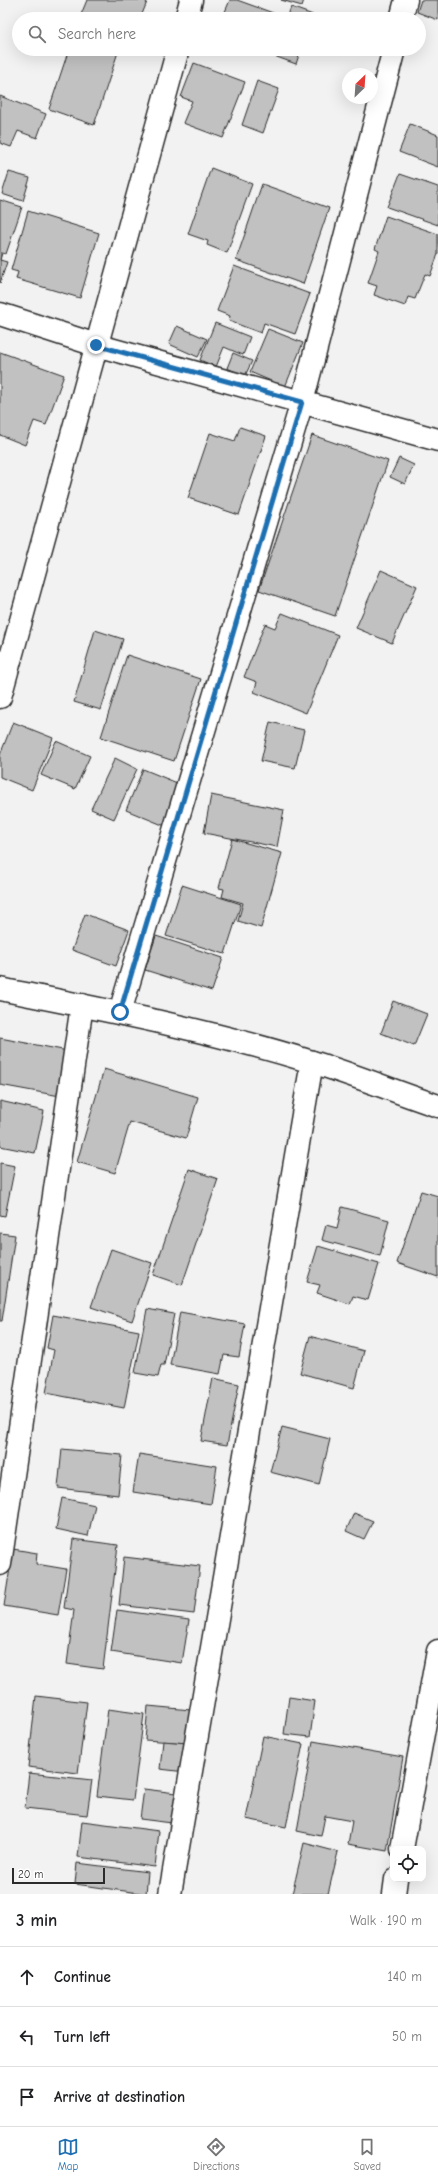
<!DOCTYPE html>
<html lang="en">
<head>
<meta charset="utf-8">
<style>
	:root { --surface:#fff; --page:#f2f2f2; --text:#202124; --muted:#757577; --line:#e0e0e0; --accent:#1f6fb2 }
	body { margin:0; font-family:"Comic Neue",sans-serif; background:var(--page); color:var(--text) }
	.controls { position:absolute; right:12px; bottom:12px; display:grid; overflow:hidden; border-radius:8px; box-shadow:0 4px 16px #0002 }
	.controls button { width:36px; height:36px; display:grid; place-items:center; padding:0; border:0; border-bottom:1px solid var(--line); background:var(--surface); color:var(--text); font:20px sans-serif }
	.compass { position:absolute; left:342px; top:68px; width:36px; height:36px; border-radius:50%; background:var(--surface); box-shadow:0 4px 16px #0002; rotate:25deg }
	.scale { position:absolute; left:12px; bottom:10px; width:93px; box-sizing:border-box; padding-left:4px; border:2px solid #2b2b2b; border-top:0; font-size:11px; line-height:14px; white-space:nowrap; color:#2b2b2b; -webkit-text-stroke:3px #fff; paint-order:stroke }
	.stop { position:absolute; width:12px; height:12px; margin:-9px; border:3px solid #1f6fb2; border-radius:50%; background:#fff }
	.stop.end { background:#1f6fb2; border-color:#fff; box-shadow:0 1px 4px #0008 }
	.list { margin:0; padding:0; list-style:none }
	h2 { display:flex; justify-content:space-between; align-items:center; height:52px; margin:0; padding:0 16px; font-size:17px }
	h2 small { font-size:13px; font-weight:400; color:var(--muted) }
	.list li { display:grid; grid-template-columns:26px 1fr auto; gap:12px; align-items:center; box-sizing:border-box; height:60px; padding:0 16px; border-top:1px solid var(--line) }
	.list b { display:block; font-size:15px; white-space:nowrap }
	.list em { font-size:13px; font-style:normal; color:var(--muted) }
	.icon { flex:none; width:22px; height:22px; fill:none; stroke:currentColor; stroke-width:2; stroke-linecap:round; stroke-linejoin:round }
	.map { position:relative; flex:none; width:438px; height:1894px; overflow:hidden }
	.search { position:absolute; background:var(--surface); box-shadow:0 4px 16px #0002; left:12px; right:12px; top:12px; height:44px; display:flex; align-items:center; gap:10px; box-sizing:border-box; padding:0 14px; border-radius:22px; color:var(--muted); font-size:15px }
	.sheet { height:232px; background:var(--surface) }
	nav { display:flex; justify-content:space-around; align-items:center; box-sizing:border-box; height:56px; border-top:1px solid var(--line); background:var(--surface); font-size:11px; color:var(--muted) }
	nav a { display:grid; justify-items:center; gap:2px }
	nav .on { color:var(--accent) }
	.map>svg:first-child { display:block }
</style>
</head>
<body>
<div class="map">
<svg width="438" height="1894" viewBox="0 0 438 1894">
	<rect width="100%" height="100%" fill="#f2f2f2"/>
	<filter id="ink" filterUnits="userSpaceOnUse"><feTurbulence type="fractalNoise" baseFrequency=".025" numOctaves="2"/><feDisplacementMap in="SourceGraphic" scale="8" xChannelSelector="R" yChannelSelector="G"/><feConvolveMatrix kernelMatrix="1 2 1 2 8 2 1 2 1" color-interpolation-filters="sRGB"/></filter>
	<g filter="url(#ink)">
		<g fill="#c1c1c1" stroke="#2b2b2b">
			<path d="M87,0H144L147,2L140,19H86L80,17Z"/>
			<path d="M230,0H237L287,18L291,7L313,15L312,19H222Z"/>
			<path d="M281,0H304L302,6Z"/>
			<path d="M421,0H438V20L417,12Z"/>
			<path d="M69,49H119L94,125L49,109Z"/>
			<path d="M255,49H301L296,64Z"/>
			<path d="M194,63L245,82L223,138L183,123L192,101L181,97Z"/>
			<path d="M257,81L279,89L263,133L242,125Z"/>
			<path d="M0,96L46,114L37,138L18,131L11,147L0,143Z"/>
			<path d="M410,124L438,135V167L399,152Z"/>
			<path d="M211,168L252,184L227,253L207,245L208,241L188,234Z"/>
			<path d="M9,172L30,178L23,201L2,194Z"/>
			<path d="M400,174L438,187V225L387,207Z"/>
			<path d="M262,184L329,208L303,284L236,260Z"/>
			<path d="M0,200L22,207L6,254L2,253L0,260L7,262L0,283Z"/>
			<path d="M28,211L99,233L80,298L16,279L18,272L11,270Z"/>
			<path d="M386,216L438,234V254L430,276L425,274L415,299L408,297L405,306L374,295L377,286L368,283L379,251L375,249Z"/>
			<path d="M234,266L310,294L295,334L264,323L261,333L229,321L230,316L217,311Z"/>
			<path d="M215,323L250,337L243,355L224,347L216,367L200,360Z"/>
			<path d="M177,326L207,339L198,357L169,344Z"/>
			<path d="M268,329L303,343L285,387L250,372Z"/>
			<path d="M0,352L64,375L46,425L34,421L25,445L0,435Z"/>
			<path d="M233,353L252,361L245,376L227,368Z"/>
			<path d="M240,427L266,436L239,515L188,498L210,433L235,441Z"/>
			<path d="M312,435L388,461L335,616L259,590Z"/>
			<path d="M399,458L414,465L405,484L390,477Z"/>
			<path d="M381,570L417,586L392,643L356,628Z"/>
			<path d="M282,613L338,635L306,713L254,692L257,682L244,677L265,624L275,628Z"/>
			<path d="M95,630L123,639L101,710L74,702Z"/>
			<path d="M127,655L201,679L174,761L101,737Z"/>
			<path d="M13,722L53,738L32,790L0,777V755Z"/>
			<path d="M270,722L304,730L295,768L261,761Z"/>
			<path d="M56,741L90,756L75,789L41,775Z"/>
			<path d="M115,758L137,769L114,819L91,809Z"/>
			<path d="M143,769L182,785L165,826L126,810Z"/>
			<path d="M211,795L284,810L277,847L204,833Z"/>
			<path d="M232,839L282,853L261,928L238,921L243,903L222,897L224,889L219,888Z"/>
			<path d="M182,885L241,904L225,954L166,936Z"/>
			<path d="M85,914L129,930L116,966L72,950Z"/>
			<path d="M156,936L223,958L212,991L145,970Z"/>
			<path d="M393,1001L427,1014L414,1046L381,1033Z"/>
			<path d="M0,1038L68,1051L60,1096L0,1085Z"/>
			<path d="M104,1069L198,1097L186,1138L130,1122L115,1173L77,1162Z"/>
			<path d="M0,1101L44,1111L35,1153L0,1146Z"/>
			<path d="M0,1163L15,1166L5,1216L0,1215Z"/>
			<path d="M189,1169L218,1179L182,1285L153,1275Z"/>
			<path d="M421,1191L438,1196V1277L397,1263Z"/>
			<path d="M342,1207L389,1220L380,1256L322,1240L326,1225L337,1228Z"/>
			<path d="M0,1233L15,1235L2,1321H0Z"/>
			<path d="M318,1246L379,1264L368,1300L353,1296L350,1304L317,1293L320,1285L307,1282Z"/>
			<path d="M111,1249L152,1263L132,1321L91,1307Z"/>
			<path d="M147,1309L174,1314L164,1365H161L158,1377L135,1373Z"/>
			<path d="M180,1312L245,1324L239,1357L224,1355L220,1374L170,1365Z"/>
			<path d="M53,1315L139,1331L124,1408L46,1393L54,1350L47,1348Z"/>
			<path d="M310,1336L364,1351L354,1388L300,1373Z"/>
			<path d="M213,1378L239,1384L227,1445L201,1441Z"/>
			<path d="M282,1427L330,1439L319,1485L270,1472Z"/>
			<path d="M62,1449L122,1455L118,1495L58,1488Z"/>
			<path d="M139,1454L217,1466L211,1504L133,1492Z"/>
			<path d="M62,1498L95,1505L88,1536L56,1529Z"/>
			<path d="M354,1513L373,1521L364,1539L346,1531Z"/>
			<path d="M73,1539L118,1545L103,1669L67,1664L74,1610L64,1608Z"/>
			<path d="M13,1549L37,1553L36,1564L66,1569L58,1615L4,1606Z"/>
			<path d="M124,1557L200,1566L194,1614L119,1605Z"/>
			<path d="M117,1610L189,1620L182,1663L111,1652Z"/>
			<path d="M36,1696L87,1702L78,1773L28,1767Z"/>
			<path d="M289,1697L315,1701L310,1737L284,1734Z"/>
			<path d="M148,1706L191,1710L187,1743L145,1740Z"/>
			<path d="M108,1709L144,1714L133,1800L97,1796Z"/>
			<path d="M263,1736L303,1744L286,1827L246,1819Z"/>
			<path d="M163,1741L187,1743L185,1772L160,1769Z"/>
			<path d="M313,1741L403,1757L387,1851L348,1844L352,1821L325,1816L321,1836L297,1831Z"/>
			<path d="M29,1773L92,1780L87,1815L25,1808Z"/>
			<path d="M144,1789L176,1793L172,1823L140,1819Z"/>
			<path d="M82,1821L159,1831L155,1867L78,1857Z"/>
			<path d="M304,1843L338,1852L328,1894H292Z"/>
			<path d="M77,1863L148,1872L146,1894L75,1884Z"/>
		</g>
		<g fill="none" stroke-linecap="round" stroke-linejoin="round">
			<defs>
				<g id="minor">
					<path d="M186,19L191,0"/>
					<path d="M401,19L406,0"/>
					<path d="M0,314L96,345L438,440"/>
					<path d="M0,697L178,49"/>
					<path d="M120,1012L302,402L394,49"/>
					<path d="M0,1564L82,1005"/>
					<path d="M402,1849L438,1651"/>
					<path d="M170,1894L312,1062"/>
					<path d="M394,1894L396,1879"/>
				</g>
				<path id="trunk" d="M0,989C105,1010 210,1030 312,1062C355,1075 396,1092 438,1106"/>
			</defs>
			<use href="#minor" stroke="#2b2b2b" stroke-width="25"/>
			<use href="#trunk" stroke="#2b2b2b" stroke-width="25"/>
			<use href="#minor" stroke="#fff" stroke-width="22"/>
			<use href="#trunk" stroke="#fff" stroke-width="22"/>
		</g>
	</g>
	<g fill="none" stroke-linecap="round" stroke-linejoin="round" filter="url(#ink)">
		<path stroke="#1f6fb2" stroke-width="5" d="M96,345L302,402L120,1012"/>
	</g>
</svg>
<div class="controls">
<button><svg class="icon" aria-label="locate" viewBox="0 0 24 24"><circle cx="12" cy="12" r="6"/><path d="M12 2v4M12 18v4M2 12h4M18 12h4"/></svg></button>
</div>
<svg class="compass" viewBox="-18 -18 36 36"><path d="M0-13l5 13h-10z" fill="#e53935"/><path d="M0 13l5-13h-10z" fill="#757577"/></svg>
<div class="scale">20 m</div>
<div class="stop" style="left:120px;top:1012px"></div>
<div class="stop end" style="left:96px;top:345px"></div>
<div class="search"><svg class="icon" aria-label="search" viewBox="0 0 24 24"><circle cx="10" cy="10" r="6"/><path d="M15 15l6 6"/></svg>Search here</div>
</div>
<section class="sheet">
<h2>3 min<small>Walk · 190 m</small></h2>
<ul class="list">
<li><svg class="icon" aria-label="ahead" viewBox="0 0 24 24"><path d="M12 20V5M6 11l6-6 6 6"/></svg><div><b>Continue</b></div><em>140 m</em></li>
<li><svg class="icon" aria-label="left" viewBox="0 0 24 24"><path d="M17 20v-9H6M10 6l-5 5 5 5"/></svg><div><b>Turn left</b></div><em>50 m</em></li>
<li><svg class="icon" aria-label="arrive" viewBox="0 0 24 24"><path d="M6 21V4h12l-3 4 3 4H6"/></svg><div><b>Arrive at destination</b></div></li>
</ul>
</section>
<nav>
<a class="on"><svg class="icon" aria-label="map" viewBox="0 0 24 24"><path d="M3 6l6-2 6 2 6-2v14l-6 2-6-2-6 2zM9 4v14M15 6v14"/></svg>Map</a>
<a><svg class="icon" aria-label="directions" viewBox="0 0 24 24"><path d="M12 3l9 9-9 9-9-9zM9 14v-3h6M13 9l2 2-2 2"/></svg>Directions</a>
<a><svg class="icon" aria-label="saved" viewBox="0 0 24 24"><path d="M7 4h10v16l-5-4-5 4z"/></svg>Saved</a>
</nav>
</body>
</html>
